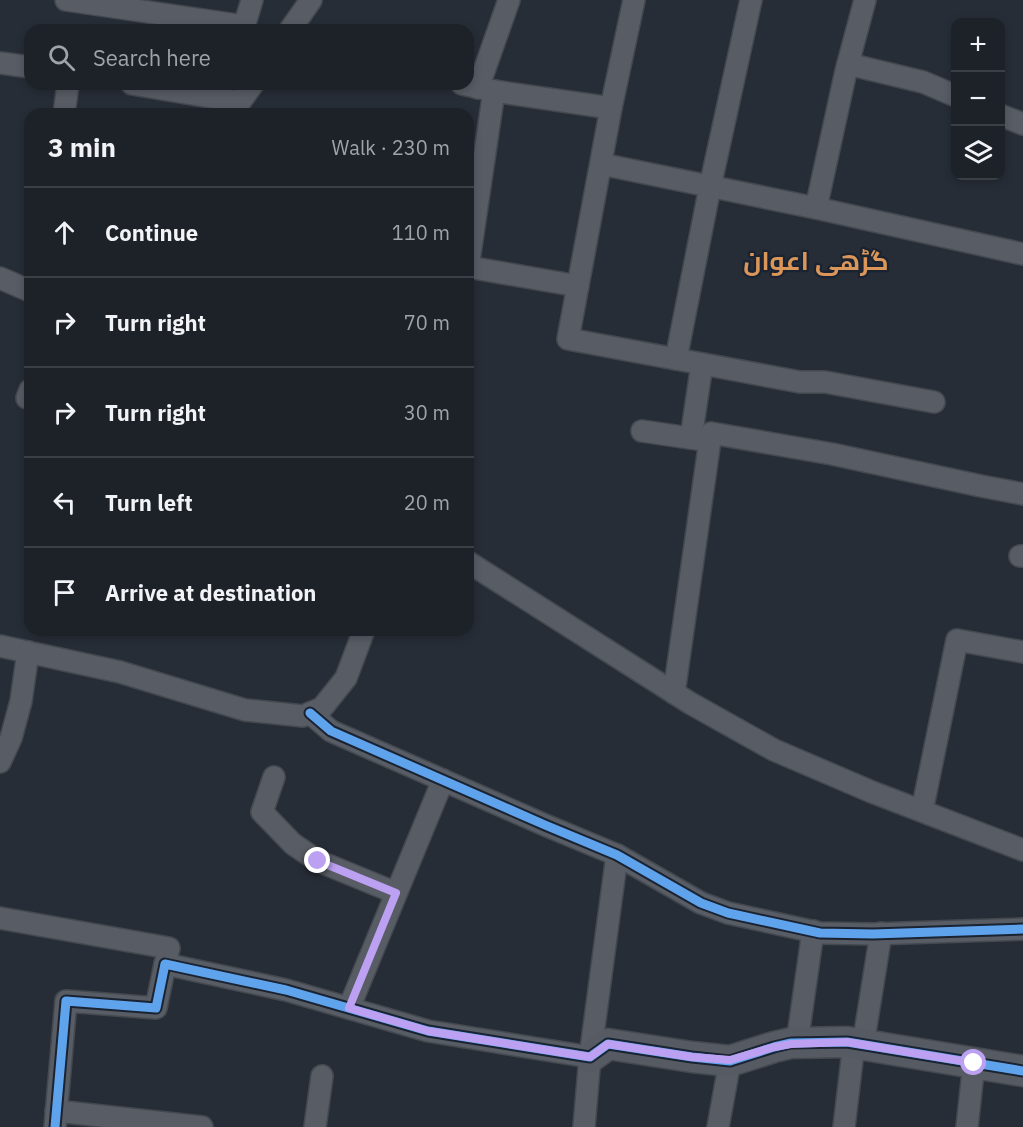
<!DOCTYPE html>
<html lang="en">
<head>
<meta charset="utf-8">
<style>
	:root { --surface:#1d2229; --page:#252a31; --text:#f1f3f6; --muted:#a0a4a8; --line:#3b3f46 }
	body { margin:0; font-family:"IBM Plex Sans",Cairo,sans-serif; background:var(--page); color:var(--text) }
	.controls { position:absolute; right:18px; top:18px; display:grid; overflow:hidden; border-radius:12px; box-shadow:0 3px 9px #0003 }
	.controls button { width:54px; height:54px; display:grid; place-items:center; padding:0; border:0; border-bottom:2px solid var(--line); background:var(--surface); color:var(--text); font:30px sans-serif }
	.stop { position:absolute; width:18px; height:18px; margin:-14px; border:4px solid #bca0f2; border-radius:50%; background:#fff }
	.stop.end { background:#bca0f2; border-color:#fff; box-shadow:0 2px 6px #0008 }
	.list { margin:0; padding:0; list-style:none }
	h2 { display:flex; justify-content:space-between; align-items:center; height:78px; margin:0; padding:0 24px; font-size:26px }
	h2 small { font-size:20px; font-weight:400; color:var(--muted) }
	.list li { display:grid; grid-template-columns:39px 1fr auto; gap:18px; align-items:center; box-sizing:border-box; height:90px; padding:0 24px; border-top:2px solid var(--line) }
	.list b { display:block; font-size:22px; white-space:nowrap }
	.list em { font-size:20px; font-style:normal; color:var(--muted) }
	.icon { flex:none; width:33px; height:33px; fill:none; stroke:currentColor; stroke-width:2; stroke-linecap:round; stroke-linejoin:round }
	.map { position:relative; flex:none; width:1023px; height:1127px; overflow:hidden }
	.search { position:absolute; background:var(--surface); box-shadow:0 3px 9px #0003; left:24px; top:24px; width:450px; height:66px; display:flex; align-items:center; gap:15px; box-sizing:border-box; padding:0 21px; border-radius:18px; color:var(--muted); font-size:22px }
	.panel { position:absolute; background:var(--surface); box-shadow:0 3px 9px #0003; left:24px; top:108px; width:450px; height:528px; border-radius:18px }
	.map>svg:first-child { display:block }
</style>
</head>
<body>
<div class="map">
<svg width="1023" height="1127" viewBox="0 0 1023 1127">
	<rect width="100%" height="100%" fill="#272d37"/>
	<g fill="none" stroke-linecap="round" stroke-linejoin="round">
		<defs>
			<g id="street">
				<path d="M66,0L244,26"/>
				<path d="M634,0L611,108L568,339L800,382H825L934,402"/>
				<path d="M243,30L252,0"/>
				<path d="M290,30L311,0"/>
				<path d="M0,63L30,67"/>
				<path d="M848,64L923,82L956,96"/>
				<path d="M132,84L240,102L253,84"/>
				<path d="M462,84L494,91L611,108"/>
				<path d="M478,88L509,0"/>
				<path d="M64,114L68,84"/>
				<path d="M1000,115L1023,124"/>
				<path d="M601,164L816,208L1023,254"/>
				<path d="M816,208L846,71L865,0"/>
				<path d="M468,267L494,91"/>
				<path d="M468,267L578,286"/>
				<path d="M0,278L30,291"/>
				<path d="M676,359L710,187L751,0"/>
				<path d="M27,398L30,390"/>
				<path d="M642,431L703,440"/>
				<path d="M691,438L702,364"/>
				<path d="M1020,556H1023"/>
				<path d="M468,562L690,703L774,750L872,792L1023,850"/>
				<path d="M0,646L120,672L245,710L303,716L322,708L346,678L364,630"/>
				<path d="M674,693L711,433L832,454L981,486L1023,494"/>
				<path d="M310,713L331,731L545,825L617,855L701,903L728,913L820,933L873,934L1023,929"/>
				<path d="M0,762L11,738L21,701L28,652"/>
				<path d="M274,777L262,812L293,844L318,861L396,893"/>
				<path d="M922,811L957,640L1023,652"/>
				<path d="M0,918L169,948L165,964"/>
				<path d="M349,1008L443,780"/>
				<path d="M797,1043L813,931"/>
				<path d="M863,1045L881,933"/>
				<path d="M56,1111L202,1127"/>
				<path d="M55,1127L66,1001L156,1008L165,964L286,990L428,1031L590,1057"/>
				<path d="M315,1127L322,1076"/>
				<path d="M584,1127L590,1057L617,855"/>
				<path d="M718,1127L730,1061"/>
				<path d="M844,1127L854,1043"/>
				<path d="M967,1127L974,1063"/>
			</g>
			<path id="secondary" d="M590,1057L608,1044L692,1057L730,1061L774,1047L791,1043L847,1042L1023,1071"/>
		</defs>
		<use href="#street" stroke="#44484f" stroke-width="24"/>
		<use href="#secondary" stroke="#44484f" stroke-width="33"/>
		<use href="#street" stroke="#585c64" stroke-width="21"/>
		<use href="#secondary" stroke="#565b63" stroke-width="30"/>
		<defs>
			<g id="cycleway">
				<path d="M310,713L331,731L545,825L617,855L701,903L728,913L820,933L873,934L1023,929"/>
				<path d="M55,1127L66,1001L156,1008L165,964L286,990L428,1031L590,1057L608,1044L692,1057L730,1061L774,1047L791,1043L847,1042L1023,1071"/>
			</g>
		</defs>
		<use href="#cycleway" stroke="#1a2332" stroke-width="13"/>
		<use href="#cycleway" stroke="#60a3ed" stroke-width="9"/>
	</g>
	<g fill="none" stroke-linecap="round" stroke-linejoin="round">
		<path stroke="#bca0f2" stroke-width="8" d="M318,861L396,893L349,1008L428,1031L590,1057L608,1044L692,1057L730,1060L774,1047L791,1044L847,1042L974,1063"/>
	</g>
	<g text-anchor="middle" stroke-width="4.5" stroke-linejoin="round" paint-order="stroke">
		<g font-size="26" font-weight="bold" fill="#db9659" stroke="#1a2332">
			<text x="816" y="270">گڑھی اعوان</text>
		</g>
	</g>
</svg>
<div class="controls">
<button>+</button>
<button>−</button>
<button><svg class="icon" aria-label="layers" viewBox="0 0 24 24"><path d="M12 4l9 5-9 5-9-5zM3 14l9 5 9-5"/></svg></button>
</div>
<div class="stop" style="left:974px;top:1063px"></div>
<div class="stop end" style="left:318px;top:861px"></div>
<div class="search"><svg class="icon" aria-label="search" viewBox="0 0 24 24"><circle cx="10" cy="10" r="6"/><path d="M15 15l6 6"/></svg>Search here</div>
<section class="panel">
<h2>3 min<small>Walk · 230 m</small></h2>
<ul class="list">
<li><svg class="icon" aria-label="ahead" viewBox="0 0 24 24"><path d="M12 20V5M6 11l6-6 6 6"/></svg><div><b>Continue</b></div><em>110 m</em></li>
<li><svg class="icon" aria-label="right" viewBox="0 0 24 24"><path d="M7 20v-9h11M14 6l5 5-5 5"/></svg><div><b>Turn right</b></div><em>70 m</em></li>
<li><svg class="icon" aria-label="right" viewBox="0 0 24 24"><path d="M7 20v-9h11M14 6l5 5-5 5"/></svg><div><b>Turn right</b></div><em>30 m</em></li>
<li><svg class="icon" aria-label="left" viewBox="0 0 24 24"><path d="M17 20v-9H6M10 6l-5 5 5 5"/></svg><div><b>Turn left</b></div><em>20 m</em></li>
<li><svg class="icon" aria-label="arrive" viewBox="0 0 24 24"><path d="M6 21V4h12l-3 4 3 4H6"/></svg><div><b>Arrive at destination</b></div></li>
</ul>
</section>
</div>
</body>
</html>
